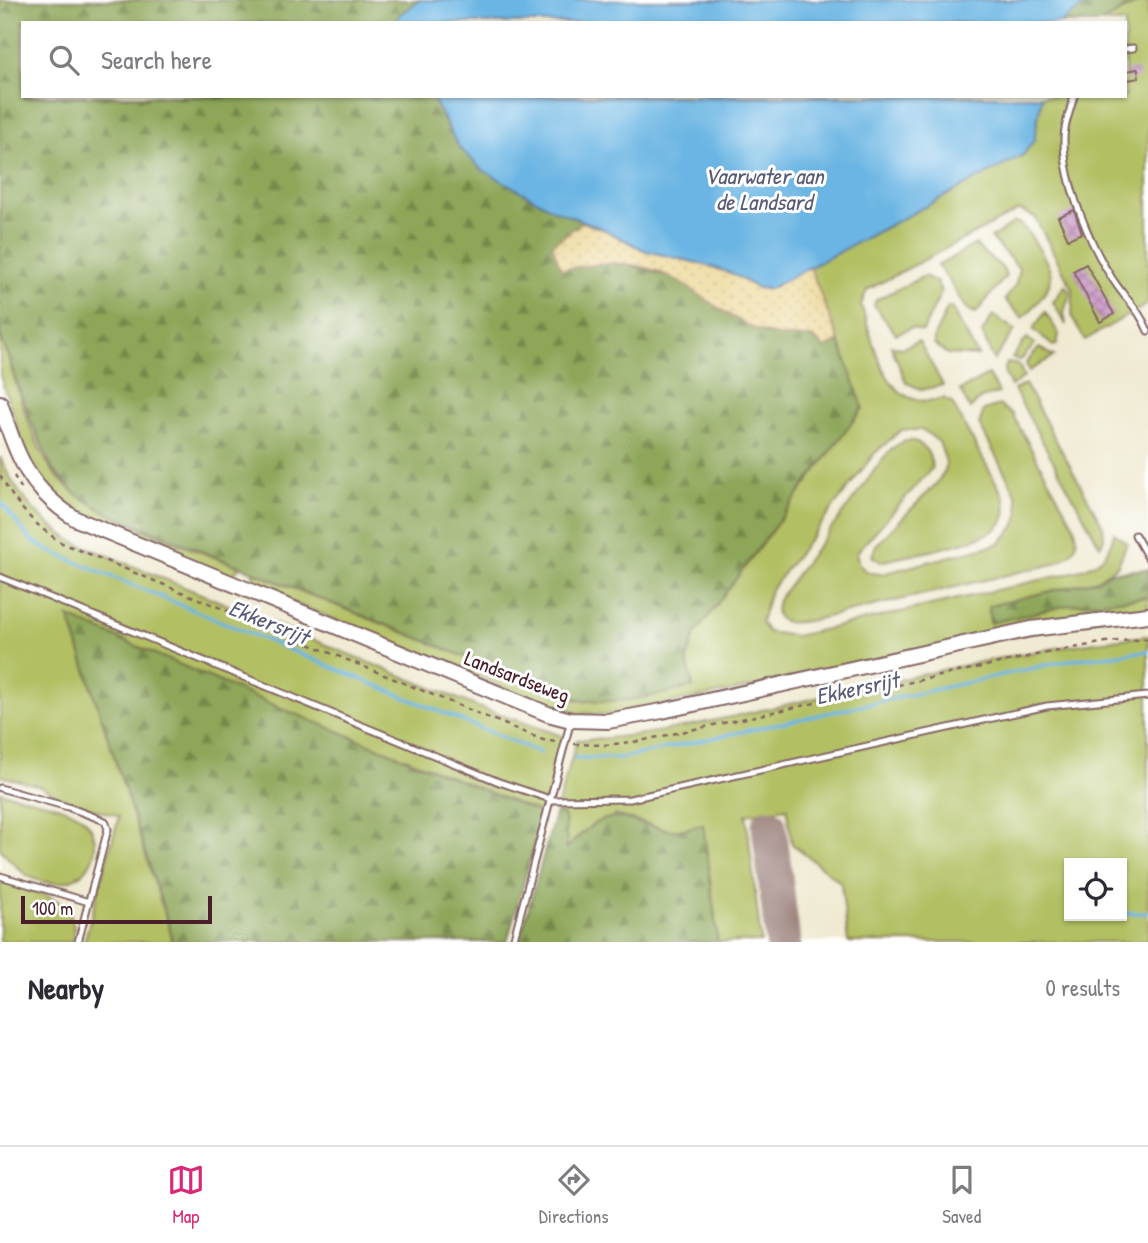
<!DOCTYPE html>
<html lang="en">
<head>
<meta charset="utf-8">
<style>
	:root { --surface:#fff; --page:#f7f7f7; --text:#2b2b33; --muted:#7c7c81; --line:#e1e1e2; --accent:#db2777 }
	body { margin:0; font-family:"Patrick Hand",sans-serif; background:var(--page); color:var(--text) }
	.controls { position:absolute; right:21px; bottom:21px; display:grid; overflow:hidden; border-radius:0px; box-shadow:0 2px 5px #0004 }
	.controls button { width:63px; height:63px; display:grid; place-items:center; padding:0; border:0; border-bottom:2px solid var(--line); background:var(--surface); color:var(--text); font:35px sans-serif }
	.scale { position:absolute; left:21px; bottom:18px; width:191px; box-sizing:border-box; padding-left:7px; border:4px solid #4a1f2b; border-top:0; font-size:19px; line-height:24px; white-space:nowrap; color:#4a1f2b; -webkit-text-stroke:5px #fff; paint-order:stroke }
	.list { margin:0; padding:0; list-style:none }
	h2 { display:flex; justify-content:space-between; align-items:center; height:91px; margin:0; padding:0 28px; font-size:30px }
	h2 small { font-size:23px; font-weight:400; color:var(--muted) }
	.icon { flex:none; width:38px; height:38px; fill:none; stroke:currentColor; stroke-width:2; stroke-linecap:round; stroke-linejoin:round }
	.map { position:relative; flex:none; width:1148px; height:942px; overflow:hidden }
	.search { position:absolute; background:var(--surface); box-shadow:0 2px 5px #0004; left:21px; right:21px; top:21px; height:77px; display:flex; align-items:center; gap:18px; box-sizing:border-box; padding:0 24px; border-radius:0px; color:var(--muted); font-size:26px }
	.sheet { height:203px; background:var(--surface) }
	nav { display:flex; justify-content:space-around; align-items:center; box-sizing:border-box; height:98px; border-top:2px solid var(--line); background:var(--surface); font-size:19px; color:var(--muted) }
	nav a { display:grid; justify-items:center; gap:4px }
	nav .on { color:var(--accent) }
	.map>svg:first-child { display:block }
</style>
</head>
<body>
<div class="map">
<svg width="1148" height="942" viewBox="0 0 1148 942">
	<defs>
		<pattern id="forest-firs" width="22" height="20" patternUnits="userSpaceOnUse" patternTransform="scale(1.75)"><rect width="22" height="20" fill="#8da659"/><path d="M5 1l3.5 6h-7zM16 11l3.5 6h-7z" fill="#75874a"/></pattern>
		<pattern id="sand-dots" width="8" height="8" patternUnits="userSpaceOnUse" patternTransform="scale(1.75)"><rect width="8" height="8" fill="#eeda9e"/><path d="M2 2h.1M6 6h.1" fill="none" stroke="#cebb88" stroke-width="1.8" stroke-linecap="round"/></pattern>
		<pattern id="building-cross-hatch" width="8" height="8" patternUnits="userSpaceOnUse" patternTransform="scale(1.75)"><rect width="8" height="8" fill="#cc9bc9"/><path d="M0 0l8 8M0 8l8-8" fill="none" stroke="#a87ea3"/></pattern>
	</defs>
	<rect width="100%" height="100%" fill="#fff"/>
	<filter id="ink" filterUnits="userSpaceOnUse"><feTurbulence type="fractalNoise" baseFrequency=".0143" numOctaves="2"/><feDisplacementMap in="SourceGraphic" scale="14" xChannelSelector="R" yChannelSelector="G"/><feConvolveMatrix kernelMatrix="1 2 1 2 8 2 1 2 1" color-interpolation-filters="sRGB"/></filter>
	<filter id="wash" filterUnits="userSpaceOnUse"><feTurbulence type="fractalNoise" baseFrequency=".00686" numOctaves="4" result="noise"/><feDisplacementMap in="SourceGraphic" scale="28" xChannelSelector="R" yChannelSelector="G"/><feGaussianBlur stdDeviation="1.57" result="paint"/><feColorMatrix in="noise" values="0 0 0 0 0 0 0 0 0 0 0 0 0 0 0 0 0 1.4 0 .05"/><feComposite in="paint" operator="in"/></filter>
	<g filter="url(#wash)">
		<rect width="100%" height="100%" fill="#f0ead2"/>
		<g fill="#b2c063" stroke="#7e7047" stroke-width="2" fill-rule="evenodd">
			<path d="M1143,0H1148V304L1085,340L1072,317L1073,290L1035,217L1019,210L867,290L861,305C876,348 885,416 944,398L952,403L1004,497C1007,508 1007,519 998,527C982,543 907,555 881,562L872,556L876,545L936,484L945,471L946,462L939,442L923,430H901L874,454L770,591L761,622L768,632L796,636L1066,574C1092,567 1108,562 1114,533L1127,543L1118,565L1097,580L989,606L990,623L1069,605L1148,597V609L611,715L579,713L539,701L256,588L252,572L558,694L584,702L693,686L687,660L695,634L863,408L810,267L1023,155L1034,140L1042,96H1125V23H1100Z"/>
			<path d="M1015,222C1026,224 1051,265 1051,277C1051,289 1031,311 1022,318L1005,300L1016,284L1019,268L991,238Z"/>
			<path d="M976,244C983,258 1002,260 1006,276L976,313C959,309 952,277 937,266Z"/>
			<path d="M924,276L937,282L941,292L923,331L911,328L896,334L874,305L876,300Z"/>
			<path d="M1065,285L1070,293L1064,312L1066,325L1053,302Z"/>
			<path d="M948,307H951L978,356L947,354L934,344V337Z"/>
			<path d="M1045,312L1059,334L1057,345L1053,346L1033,329Z"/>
			<path d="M993,315L1015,330L994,360L982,333Z"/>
			<path d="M0,333C14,374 27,432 51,469C84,516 187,546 240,567L230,577L77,513L50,490L25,449L0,376Z"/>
			<path d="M1027,338L1035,344L1021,360L1012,358Z"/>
			<path d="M918,341L920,343L943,385L921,390L906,382L891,346L903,348Z"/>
			<path d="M1039,348L1054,356L1029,371L1026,363Z"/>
			<path d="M1007,363L1019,365L1024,377L1011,386L1004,372Z"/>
			<path d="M988,375L999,393L981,398L970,409L960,390Z"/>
			<path d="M1025,384L1103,526L1104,539L1100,546L1014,390Z"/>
			<path d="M999,405L1012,414L1073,524C1082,546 1074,555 1054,564L813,620C793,624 770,627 778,600C805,562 834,525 862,488C872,474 885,451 901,443C918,434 932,453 932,468L857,552C856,568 867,574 882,574L990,546L1000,543L1014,527L1019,515L1017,496L979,424L984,410Z"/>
			<path d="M0,457C16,495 39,520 74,542L478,707L565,737L543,814L278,707L69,617L172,937V942H84L119,816L70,803L40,786L0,776Z"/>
			<path d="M1148,636V942H848L841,883L792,844L787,808L746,814L761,942H718L703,825L673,831L615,815L567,848L565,817L556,811L577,740C644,738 711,721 776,707C900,680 1022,648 1148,636ZM1069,863H1122V916H1069Z"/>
			<path d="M0,792C23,798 51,802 73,812C117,832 91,902 32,878C20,873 9,858 0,849Z"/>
			<path d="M0,882C32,890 84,897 72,942H0Z"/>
		</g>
		<g fill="url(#forest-firs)" stroke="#6c6242" stroke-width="2">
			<path d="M0,0H420L399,15L398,23H23V96H432L449,131L481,169L582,222L552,245L604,264H627L671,277L767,334L812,337L825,348L839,341L863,407L695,634L687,660L693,687C643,698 609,709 558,694L107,513L77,495L52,469L29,417L0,333Z"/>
			<path d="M1092,0H1143L1100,23H1060Z"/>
			<path d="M1148,569V597L1069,605L990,623L989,606L1097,580L1112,572Z"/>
			<path d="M69,617L278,707L543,814L507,942H172L170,929Z"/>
			<path d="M556,811L565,817L567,848C612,799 618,822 671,830C680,832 693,827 703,824L718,942H519Z"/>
		</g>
		<path fill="url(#sand-dots)" stroke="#9c7c64" stroke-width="2" d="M582,222L733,274L757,288L769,289L810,267L839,341L825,348L812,337C797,336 783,339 769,334C718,319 683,268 625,264C604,262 582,267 561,269L552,245Z"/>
		<g fill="#6ab5e3" stroke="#5a6a87" stroke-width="2">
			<path d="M420,0H1092L1060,23H398L399,15Z"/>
			<path d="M432,96H1042L1034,140L1023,155L769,289L757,288L733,274L702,264L646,251L601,228L554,210L481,169L458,146Z"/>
		</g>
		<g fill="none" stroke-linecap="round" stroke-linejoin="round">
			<g stroke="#6ab5e3" stroke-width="3.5">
				<path d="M0,501L30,539L47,550L541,753"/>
				<path d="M574,758H622L1070,660L1148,651"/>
				<path d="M1122,913H1148"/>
			</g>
			<path stroke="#9d847e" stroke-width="35" d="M769,826L783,942"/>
		</g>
		<g id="blocks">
			<g fill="url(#building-cross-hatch)">
				<path d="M1138,69L1139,78L1128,80L1126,71Z"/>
				<path d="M1074,210L1082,233L1068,239L1058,217Z"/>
				<path d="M1086,264L1114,314L1100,322L1073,271Z"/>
			</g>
		</g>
	</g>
	<g filter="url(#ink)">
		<use href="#blocks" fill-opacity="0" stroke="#846665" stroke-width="2"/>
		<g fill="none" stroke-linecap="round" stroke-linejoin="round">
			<defs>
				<g id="service">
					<path d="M1125,49L1133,48"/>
					<path d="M1074,96C1071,109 1064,124 1064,138C1063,182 1092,251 1118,287C1131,305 1139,310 1148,331"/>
					<path d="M1135,535L1148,558"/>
					<path d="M0,577L499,782L553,800L630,799L1047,706L1148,696"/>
					<path d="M0,788L68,807L105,821L108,829L78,942"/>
					<path d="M0,876L89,902"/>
					<path d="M513,942L571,720"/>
				</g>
				<path id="tertiary" d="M0,403C17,455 27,488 76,519L548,714L571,720L608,721L662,711L1031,629L1148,615"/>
			</defs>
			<use href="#service" stroke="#846665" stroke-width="9"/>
			<use href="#tertiary" stroke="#846665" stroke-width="18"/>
			<g stroke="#846665" stroke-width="2.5" stroke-dasharray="5 5" stroke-linecap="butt">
				<path d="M0,475C15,504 34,525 62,543L543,740L557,742"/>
				<path d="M14,476L23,491"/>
				<path d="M574,744L605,745L640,741L1036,655L1106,642L1148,639"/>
			</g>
			<use href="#service" stroke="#fff" stroke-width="5"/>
			<use href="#tertiary" stroke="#fff" stroke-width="14"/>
		</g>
	</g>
	<g text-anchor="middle" stroke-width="6" stroke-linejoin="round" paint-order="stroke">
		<g font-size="21" fill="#4a1f2b" stroke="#fff">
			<text transform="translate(517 677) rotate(21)" y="7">Landsardseweg</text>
		</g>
		<g font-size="23" font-style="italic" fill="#575b75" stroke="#fff">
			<text x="764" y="184">Vaarwater aan<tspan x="764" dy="26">de Landsard</tspan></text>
			<text transform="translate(269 622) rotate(22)" y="8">Ekkersrijt</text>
			<text transform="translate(857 688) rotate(-12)" y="8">Ekkersrijt</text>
		</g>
	</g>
</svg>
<div class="controls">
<button><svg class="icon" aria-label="locate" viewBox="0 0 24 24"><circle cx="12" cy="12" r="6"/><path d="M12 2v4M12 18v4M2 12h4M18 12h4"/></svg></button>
</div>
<div class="scale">100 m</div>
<div class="search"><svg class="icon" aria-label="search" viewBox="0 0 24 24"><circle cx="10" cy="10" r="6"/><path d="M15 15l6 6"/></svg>Search here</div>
</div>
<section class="sheet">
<h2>Nearby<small>0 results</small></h2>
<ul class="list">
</ul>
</section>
<nav>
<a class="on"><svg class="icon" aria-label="map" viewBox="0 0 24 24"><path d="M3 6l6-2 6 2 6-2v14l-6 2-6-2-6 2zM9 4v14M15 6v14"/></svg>Map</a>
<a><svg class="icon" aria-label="directions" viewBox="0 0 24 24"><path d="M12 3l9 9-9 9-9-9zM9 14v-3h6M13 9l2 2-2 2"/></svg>Directions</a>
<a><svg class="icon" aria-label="saved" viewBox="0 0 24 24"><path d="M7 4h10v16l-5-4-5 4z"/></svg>Saved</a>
</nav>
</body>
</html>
